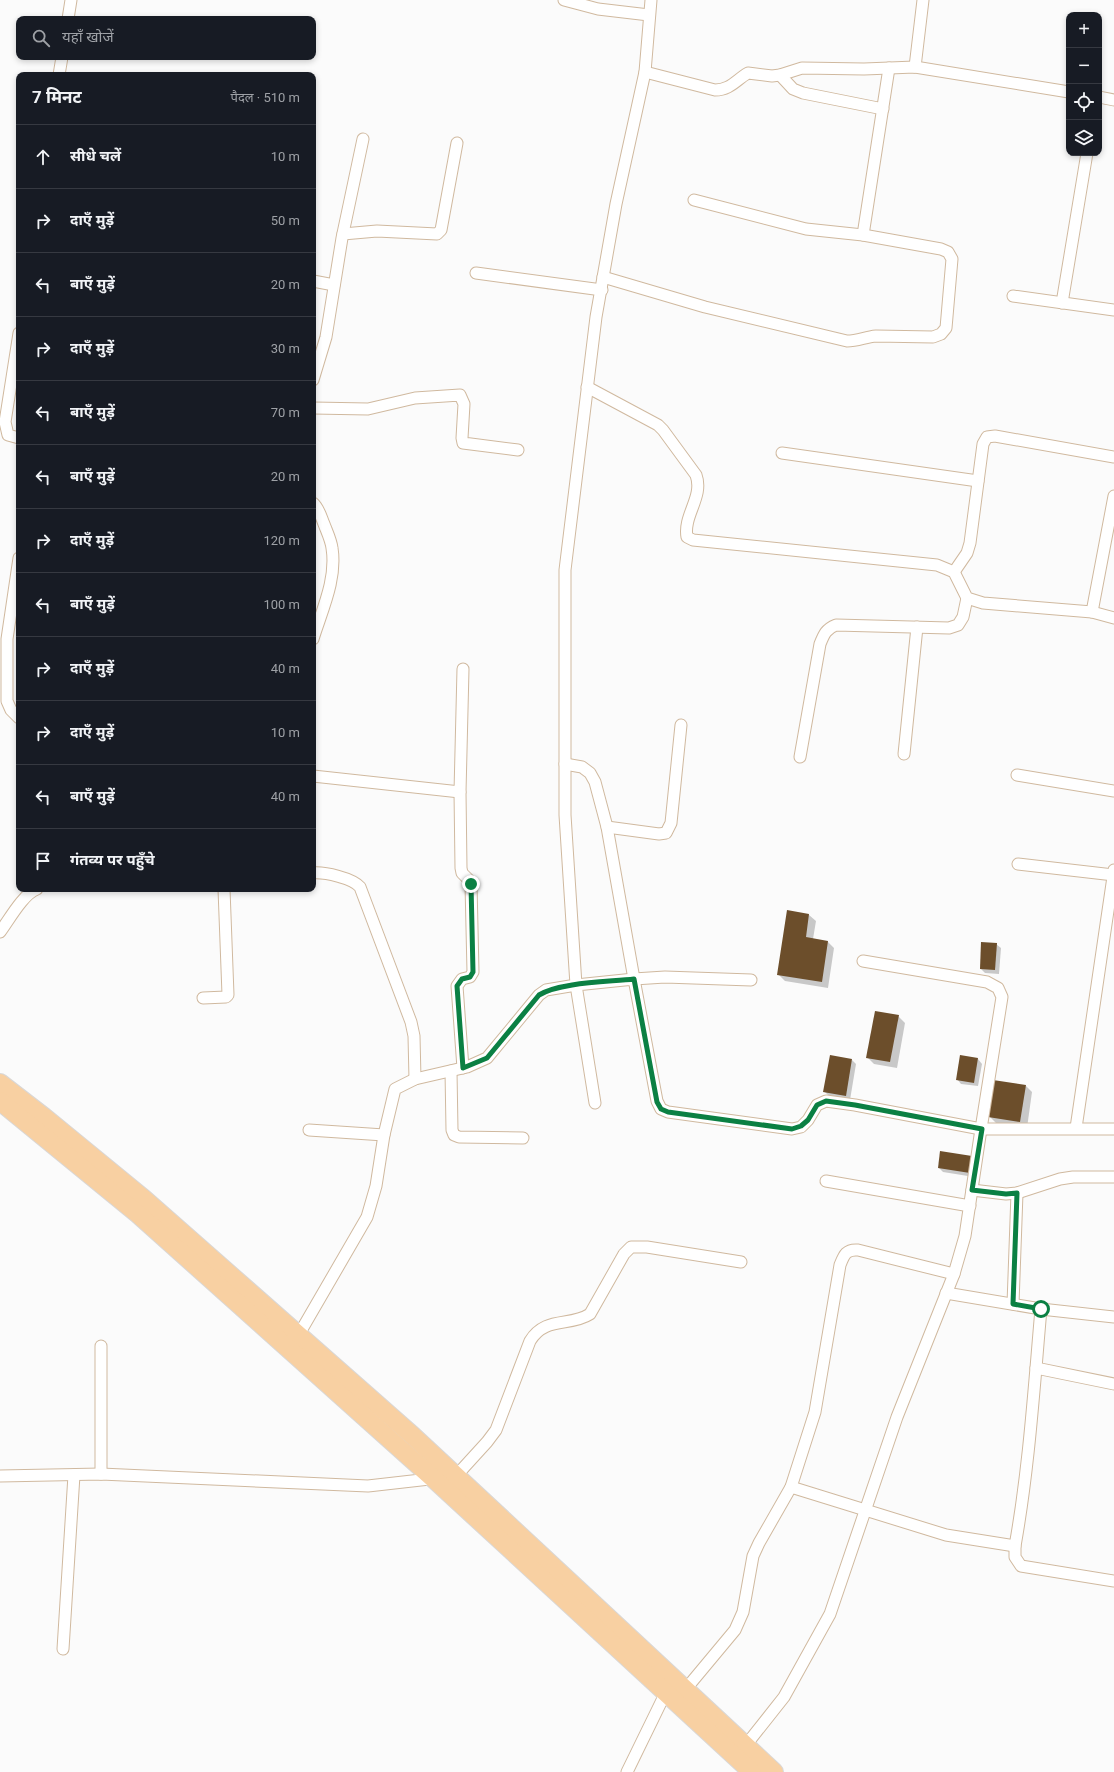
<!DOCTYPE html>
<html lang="hi">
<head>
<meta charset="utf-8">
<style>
	:root { --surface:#171b24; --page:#242831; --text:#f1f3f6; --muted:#9ea1a6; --line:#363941 }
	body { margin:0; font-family:Roboto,"Noto Sans Devanagari",sans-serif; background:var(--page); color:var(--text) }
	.controls { position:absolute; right:12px; top:12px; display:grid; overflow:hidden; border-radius:8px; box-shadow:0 2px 6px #0003 }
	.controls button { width:36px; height:36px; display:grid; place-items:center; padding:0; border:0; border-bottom:1px solid var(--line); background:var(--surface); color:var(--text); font:20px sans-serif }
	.stop { position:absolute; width:12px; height:12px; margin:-9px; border:3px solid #0b8043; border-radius:50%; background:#fff }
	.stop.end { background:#0b8043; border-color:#fff; box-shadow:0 1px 4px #0008 }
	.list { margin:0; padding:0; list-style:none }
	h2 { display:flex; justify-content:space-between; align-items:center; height:52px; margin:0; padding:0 16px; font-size:17px }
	h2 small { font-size:13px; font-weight:400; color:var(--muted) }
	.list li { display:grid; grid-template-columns:26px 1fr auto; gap:12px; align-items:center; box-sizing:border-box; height:64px; padding:0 16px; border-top:1px solid var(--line) }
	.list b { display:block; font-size:15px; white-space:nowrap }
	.list em { font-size:13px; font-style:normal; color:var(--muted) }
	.icon { flex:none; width:22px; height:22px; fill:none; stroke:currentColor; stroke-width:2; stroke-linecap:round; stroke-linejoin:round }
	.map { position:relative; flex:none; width:1114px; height:1772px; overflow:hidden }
	.search { position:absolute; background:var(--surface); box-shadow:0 2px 6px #0003; left:16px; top:16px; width:300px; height:44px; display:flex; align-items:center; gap:10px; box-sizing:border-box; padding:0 14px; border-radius:8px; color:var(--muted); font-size:15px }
	.panel { position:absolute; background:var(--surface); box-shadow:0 2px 6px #0003; left:16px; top:72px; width:300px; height:820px; border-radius:8px }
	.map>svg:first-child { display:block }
</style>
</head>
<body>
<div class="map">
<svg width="1114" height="1772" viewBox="0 0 1114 1772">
	<rect width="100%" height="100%" fill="#fbfbfb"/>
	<g fill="#0003">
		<path d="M788,911L809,915L816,921L813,939L828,942L834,948L828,988L785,981L778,974Z"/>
		<path d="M996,944L1001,948L999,974L985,973L981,969Z"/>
		<path d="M898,1016L905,1023L897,1068L874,1064L867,1057Z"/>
		<path d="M961,1057L978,1059L982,1064L978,1086L961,1084L957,1079Z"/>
		<path d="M852,1060L856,1064L850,1100L829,1096L825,1092Z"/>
		<path d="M1026,1086L1032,1092L1027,1128L996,1123L989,1116Z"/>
		<path d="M972,1157L974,1177L943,1172L939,1168Z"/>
	</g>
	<g fill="#6c4e2b">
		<path d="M787,910L809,914L806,937L828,941L822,982L777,975Z"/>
		<path d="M981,942L997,943L995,970L980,969Z"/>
		<path d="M875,1011L899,1015L890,1062L866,1058Z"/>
		<path d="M830,1055L852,1059L846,1096L823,1092Z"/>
		<path d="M960,1055L978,1058L974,1083L956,1080Z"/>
		<path d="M993,1080L1026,1085L1020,1122L988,1117Z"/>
		<path d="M940,1151L972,1156L970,1173L938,1168Z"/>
	</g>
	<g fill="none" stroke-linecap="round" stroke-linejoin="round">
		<defs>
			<g id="minor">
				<path d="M564,0L598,9L649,15"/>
				<path d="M68,19L71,0"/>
				<path d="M915,67L923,0"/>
				<path d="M645,72L715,90C730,90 736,80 748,73L772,76L780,75L802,68L864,69L915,67L1069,92"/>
				<path d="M59,75L62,57"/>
				<path d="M780,75L793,89L803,93L883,109"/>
				<path d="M1099,97L1114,100"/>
				<path d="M343,234L377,231L437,234L441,230L457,143"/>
				<path d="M863,235L889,68"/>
				<path d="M476,273L602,290"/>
				<path d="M603,277L705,307L847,341C858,341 865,337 876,336L933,337L941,334L946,328L952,259L948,252L941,249L863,235L806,229L694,200"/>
				<path d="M313,281L334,285"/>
				<path d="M1013,296L1114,310"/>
				<path d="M1062,303L1087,153"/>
				<path d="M19,333L5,422L8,435L19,438"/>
				<path d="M313,380L326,337L342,238L363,139"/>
				<path d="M587,387L658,425L663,430L696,475C704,497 683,515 687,537L693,540L937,565L954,572L967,598L983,603L1092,612L1114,618"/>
				<path d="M313,408L368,409L415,398L460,395L464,404L462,438L463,443L518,450"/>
				<path d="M782,453L978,481"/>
				<path d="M313,503C319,508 321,517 324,524C327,532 331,540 332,548C337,579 322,610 313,639"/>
				<path d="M19,558L7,639V701L11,710L19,718"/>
				<path d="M954,572L967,553L970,543L983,444L987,437L995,436L1114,457"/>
				<path d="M1092,612L1114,496"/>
				<path d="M904,754L917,627"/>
				<path d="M800,757L820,644C824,634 826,629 836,625L949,628L958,625L963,617L967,598"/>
				<path d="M565,764L582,767L590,773L595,782L607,827L634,979L665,977L751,980"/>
				<path d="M1017,775L1114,791"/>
				<path d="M313,776L460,792L463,669"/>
				<path d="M460,792L461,868L462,873L470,881L471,884L473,972L470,977L462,979L457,986L463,1068"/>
				<path d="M607,827L659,834L666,833L671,823L681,725"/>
				<path d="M1018,864L1114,875"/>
				<path d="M313,873C325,872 352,878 360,887L411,1022L414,1036L415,1079"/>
				<path d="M0,932C9,920 23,894 37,889"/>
				<path d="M203,998L226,997L228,995L224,889"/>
				<path d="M451,1071L452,1130L454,1135L459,1137L523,1138"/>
				<path d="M595,1103L576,985L634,979L657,1101L661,1109L668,1112L792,1129L801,1127L808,1120L817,1105L826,1101L855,1105L981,1129L1002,997L998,988L987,982L863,961"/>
				<path d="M1076,1128L1114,870"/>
				<path d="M309,1130L384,1135"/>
				<path d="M826,1181L970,1206"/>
				<path d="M972,1190L1006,1194L1017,1193L1060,1179L1073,1177H1114"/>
				<path d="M1013,1304L1017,1193"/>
				<path d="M1041,1309L1114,1317"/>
				<path d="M298,1336L367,1217L376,1186L384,1135L395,1089L415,1079L467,1067L487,1058L539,995L546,990L576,985L565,815V570L596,317L616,204L645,72L651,0"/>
				<path d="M101,1346V1474"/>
				<path d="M1036,1368L1114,1384"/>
				<path d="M0,1476L101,1474L368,1486L456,1476L487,1442L496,1430L530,1341C545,1316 570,1327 590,1314L624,1254L631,1247H647L741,1262"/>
				<path d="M791,1487L946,1535L1015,1546C1029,1468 1034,1388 1041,1309L946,1293"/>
				<path d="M1015,1546V1557L1021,1566L1114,1581"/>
				<path d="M63,1649L74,1475"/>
				<path d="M685,1690L735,1630L743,1612L753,1556L759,1543L791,1487L815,1412L840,1265C844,1255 846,1249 858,1250L954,1274"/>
				<path d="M746,1745L784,1697L830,1614L897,1417L954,1274L965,1236L981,1129H1114"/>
				<path d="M627,1772L668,1688"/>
			</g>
			<g id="trunk">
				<path d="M0,1083L44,1117L144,1199L413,1436L774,1772"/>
				<path d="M0,1101L138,1214L434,1479L752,1772"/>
			</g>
		</defs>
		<use href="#minor" stroke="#d0b99f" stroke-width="13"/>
		<use href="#trunk" stroke="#d9d7d6" stroke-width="20"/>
		<use href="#minor" stroke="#fff" stroke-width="11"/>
		<use href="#trunk" stroke="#f8d0a2" stroke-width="18"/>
	</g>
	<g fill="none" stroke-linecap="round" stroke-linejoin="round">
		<path stroke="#0b8043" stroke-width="5" d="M471,884L473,972L470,977L462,979L457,986L463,1068L487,1058L539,995C560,982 609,982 634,979L657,1102L661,1109L668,1112L792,1129L801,1126L808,1120L817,1105L826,1101L855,1105L982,1129L972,1190L1006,1194L1017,1193L1013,1304L1041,1309"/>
	</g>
</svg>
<div class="controls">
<button>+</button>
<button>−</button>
<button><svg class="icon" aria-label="locate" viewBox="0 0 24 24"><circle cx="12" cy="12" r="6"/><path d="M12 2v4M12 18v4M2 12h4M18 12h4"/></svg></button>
<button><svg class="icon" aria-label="layers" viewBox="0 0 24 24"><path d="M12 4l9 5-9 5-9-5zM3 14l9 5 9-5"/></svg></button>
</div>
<div class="stop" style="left:1041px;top:1309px"></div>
<div class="stop end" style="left:471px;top:884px"></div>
<div class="search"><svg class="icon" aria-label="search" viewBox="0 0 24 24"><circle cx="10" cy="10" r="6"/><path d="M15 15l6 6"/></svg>यहाँ खोजें</div>
<section class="panel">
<h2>7 मिनट<small>पैदल · 510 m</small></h2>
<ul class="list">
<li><svg class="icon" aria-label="ahead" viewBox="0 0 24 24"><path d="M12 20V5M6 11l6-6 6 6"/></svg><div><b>सीधे चलें</b></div><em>10 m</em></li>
<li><svg class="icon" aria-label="right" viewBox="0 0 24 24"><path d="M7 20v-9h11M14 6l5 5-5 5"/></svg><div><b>दाएँ मुड़ें</b></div><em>50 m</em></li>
<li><svg class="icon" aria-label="left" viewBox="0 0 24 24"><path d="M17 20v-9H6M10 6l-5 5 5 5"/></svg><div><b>बाएँ मुड़ें</b></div><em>20 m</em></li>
<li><svg class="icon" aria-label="right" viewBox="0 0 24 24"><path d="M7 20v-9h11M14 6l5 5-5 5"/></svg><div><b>दाएँ मुड़ें</b></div><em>30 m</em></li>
<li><svg class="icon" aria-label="left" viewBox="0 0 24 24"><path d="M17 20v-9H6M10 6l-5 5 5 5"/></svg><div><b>बाएँ मुड़ें</b></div><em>70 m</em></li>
<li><svg class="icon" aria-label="left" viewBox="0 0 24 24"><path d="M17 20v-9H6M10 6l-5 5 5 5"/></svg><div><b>बाएँ मुड़ें</b></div><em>20 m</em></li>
<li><svg class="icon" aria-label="right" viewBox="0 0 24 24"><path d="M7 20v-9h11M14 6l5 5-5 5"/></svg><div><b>दाएँ मुड़ें</b></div><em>120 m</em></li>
<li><svg class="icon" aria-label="left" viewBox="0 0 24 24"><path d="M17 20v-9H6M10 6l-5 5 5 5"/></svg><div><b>बाएँ मुड़ें</b></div><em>100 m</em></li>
<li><svg class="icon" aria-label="right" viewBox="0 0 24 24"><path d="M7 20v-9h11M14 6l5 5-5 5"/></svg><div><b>दाएँ मुड़ें</b></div><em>40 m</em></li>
<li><svg class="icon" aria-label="right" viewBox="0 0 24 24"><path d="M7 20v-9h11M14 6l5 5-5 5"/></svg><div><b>दाएँ मुड़ें</b></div><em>10 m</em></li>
<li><svg class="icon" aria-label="left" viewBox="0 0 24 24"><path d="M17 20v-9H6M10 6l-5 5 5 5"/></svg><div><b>बाएँ मुड़ें</b></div><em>40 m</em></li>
<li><svg class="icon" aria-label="arrive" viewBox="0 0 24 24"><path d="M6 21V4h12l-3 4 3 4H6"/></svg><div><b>गंतव्य पर पहुँचे</b></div></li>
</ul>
</section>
</div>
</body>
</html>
